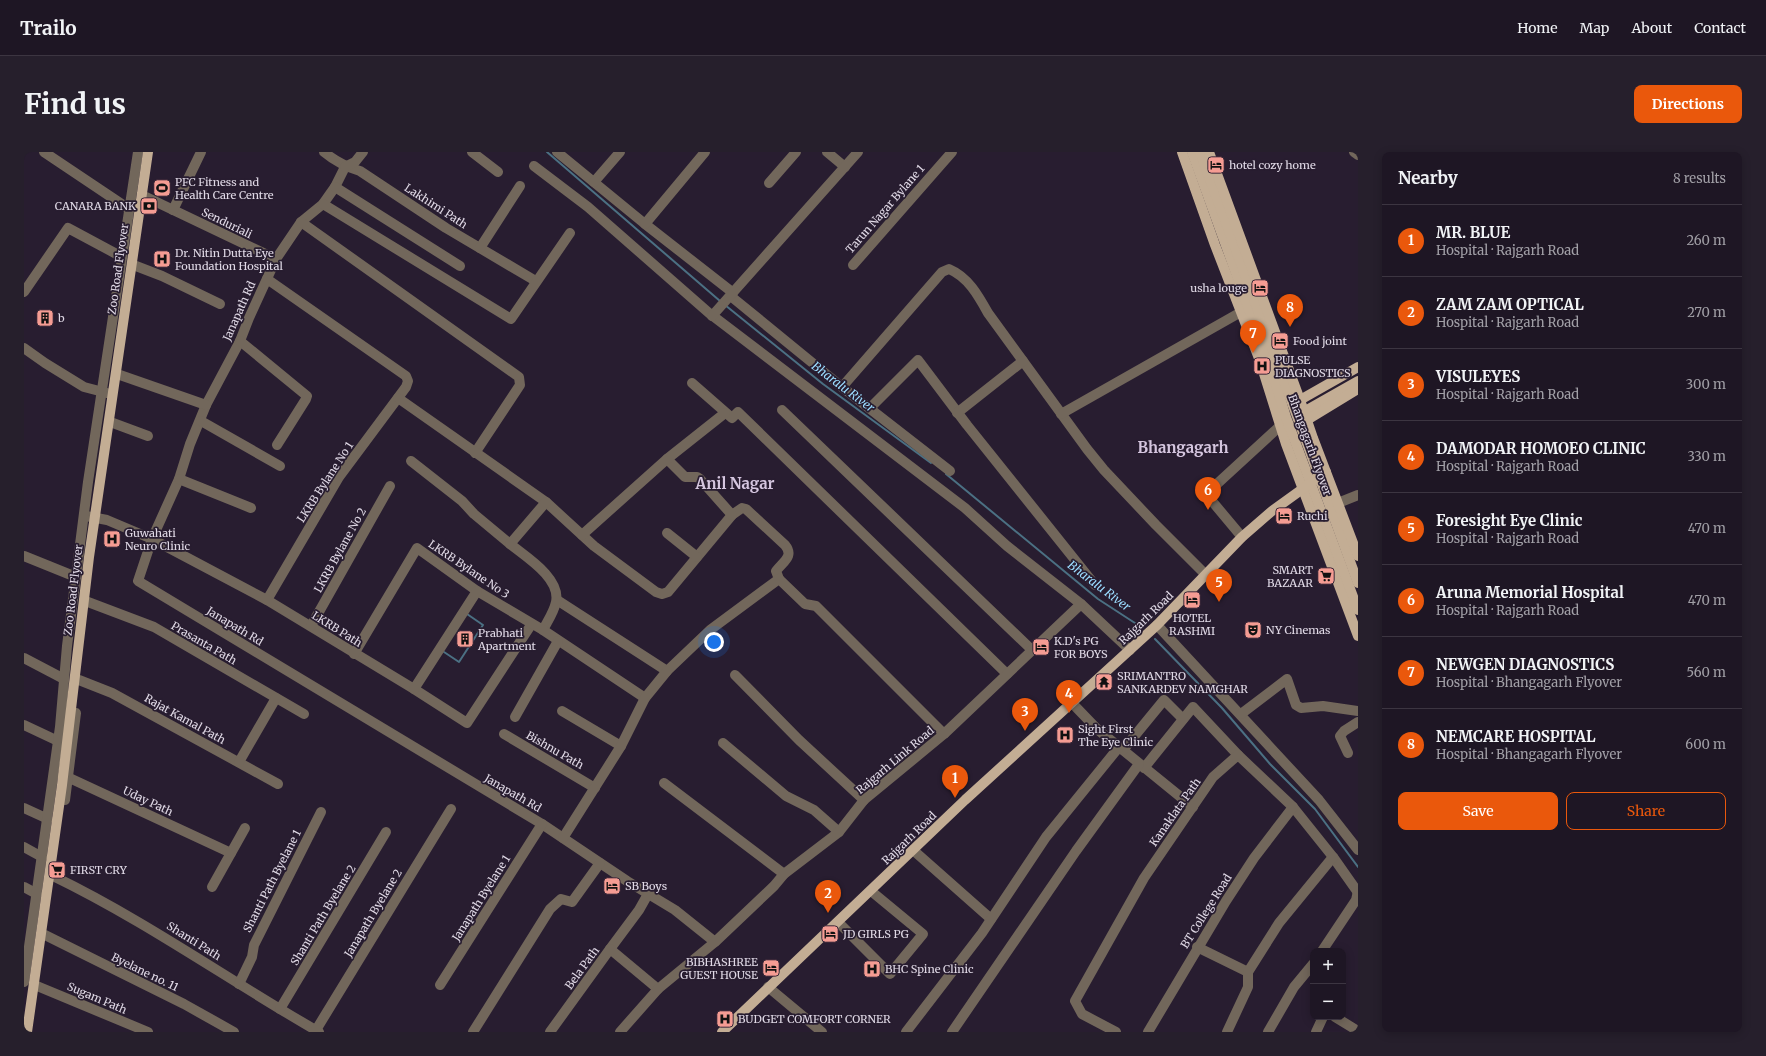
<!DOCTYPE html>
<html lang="en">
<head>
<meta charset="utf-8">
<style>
	:root { --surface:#1e1624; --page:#261f2c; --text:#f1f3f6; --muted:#a19fa6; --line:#3c3541; --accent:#ea580c }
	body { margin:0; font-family:Merriweather,serif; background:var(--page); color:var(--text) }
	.controls { position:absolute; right:12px; bottom:12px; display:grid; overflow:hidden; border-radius:8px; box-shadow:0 2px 10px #0003 }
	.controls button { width:36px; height:36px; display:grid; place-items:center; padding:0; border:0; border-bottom:1px solid var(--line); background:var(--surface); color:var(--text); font:20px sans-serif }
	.you { position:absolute; left:690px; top:490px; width:14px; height:14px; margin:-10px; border:3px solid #fff; border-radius:50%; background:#1a73e8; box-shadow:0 0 0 6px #1a73e833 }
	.badge { display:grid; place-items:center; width:26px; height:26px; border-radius:50%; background:var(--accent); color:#fff; font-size:13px; font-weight:700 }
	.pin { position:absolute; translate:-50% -33px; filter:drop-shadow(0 1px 2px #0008) }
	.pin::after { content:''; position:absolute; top:21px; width:14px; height:12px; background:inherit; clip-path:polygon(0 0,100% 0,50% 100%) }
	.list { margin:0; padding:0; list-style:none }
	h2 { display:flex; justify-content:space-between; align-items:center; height:52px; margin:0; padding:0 16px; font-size:17px }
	h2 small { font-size:13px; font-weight:400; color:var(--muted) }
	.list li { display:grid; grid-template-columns:26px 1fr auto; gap:12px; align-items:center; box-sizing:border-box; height:72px; padding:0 16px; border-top:1px solid var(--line) }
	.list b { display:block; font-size:15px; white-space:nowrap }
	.list p { margin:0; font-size:13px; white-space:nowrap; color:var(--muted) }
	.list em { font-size:13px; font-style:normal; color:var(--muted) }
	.actions { display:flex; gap:8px; padding:12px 16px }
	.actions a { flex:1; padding:9px 0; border:1px solid var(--accent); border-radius:8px; text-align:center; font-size:14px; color:var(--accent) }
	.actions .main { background:var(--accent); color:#fff }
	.map { position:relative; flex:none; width:1334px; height:880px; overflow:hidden; border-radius:8px }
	header { display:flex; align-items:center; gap:24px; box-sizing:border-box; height:56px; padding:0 20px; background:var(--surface); border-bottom:1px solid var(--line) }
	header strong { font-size:19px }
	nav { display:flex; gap:22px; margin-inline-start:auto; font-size:14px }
	.intro { display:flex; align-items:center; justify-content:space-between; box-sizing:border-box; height:96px; padding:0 24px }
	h1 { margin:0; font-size:28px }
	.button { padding:10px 18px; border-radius:8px; background:var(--accent); color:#fff; font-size:14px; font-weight:700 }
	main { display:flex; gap:24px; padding:0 24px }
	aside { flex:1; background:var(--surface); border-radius:8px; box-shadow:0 2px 10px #0003 }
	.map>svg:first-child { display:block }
</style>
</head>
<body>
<header>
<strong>Trailo</strong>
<nav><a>Home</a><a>Map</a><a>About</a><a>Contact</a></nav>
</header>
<div class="intro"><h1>Find us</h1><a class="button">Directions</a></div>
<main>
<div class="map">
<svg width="1334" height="880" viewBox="0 0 1334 880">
	<rect width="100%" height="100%" fill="#281d30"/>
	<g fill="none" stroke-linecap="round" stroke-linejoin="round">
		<g stroke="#4b7083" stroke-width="2">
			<path d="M523,0L696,149"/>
			<path d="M701,153L799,232L907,311"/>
			<path d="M922,322L1074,447L1114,473"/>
			<path d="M1131,487L1198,556L1246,612L1291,657L1334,715"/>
			<path d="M420,500L435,510L459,473L443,462"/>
		</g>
		<g stroke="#72675b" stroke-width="10">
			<path d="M20,0L105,57"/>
			<path d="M300,0C312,10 322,15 336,19L422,76L510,128L511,130"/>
			<path d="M448,0L474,20"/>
			<path d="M533,0L621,72L708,140L709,146L818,235L926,319"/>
			<path d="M803,0L821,15"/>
			<path d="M1330,0L1334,3"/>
			<path d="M510,14L564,55L685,161L941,356L983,394L1057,452L1106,498"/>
			<path d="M321,15L311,35L299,52L277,70L252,107L225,166L216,189L182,253L166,292L155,327L128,387L114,429L518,672L603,729L651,758L691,790"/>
			<path d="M321,15L331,10L339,0"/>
			<path d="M570,30L596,0"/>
			<path d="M745,31L772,0"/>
			<path d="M311,35L436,114"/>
			<path d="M122,45L252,107"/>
			<path d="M299,52L487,167L546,81"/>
			<path d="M149,58L177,0"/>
			<path d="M277,70L495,225L496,233L451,301"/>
			<path d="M621,72L681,0"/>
			<path d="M456,96L496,34"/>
			<path d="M829,113L928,0"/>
			<path d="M112,114L138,124L196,152"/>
			<path d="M243,127L382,224L384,229L382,235L315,325L243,448"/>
			<path d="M0,140L44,76L98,105"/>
			<path d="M688,164L834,0"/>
			<path d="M216,189L283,244L282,247L253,293"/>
			<path d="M0,196L21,211L60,235L83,241"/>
			<path d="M96,223L182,253"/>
			<path d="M668,231L708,266L714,260L983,522"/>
			<path d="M818,235L918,120L925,117C944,125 954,143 964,161L1063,297L1080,318L1132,373L1184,425"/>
			<path d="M374,246L522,350L570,394L632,440L638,442L644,440L708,363L718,356L722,357L761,393C770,404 760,409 752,419L755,427"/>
			<path d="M846,256L894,208L943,273L1071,433"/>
			<path d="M758,258L1008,498"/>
			<path d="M933,261L999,209"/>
			<path d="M1037,262L1217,160"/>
			<path d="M177,269L256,314"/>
			<path d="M89,271L124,284"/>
			<path d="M643,307L661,325H673L676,327L708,363"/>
			<path d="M387,309L438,349L450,362L486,392"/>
			<path d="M155,327L227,356"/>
			<path d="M1314,351L1334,343"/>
			<path d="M62,364L83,368L128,387L243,448L390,537L443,571L507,473"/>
			<path d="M643,381L673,405"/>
			<path d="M558,383L643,307L701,261"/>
			<path d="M1218,385L1182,342L1256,274"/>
			<path d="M0,404L52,425"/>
			<path d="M533,448L643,519"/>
			<path d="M64,450L130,475L280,562"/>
			<path d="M1133,473L1295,648L1334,698"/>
			<path d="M287,474L366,334"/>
			<path d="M519,478C523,470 530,460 532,450C537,426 502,405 486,392L522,350"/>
			<path d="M330,502L393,396L453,439L519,478L621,546"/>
			<path d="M0,506L40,527"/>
			<path d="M711,523L775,588L840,648"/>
			<path d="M55,528L88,541L254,632"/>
			<path d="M390,537L453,439"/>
			<path d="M1048,551L1073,577L1169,655"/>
			<path d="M538,559L597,594"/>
			<path d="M1217,562L1263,527L1272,553L1277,556L1299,554L1334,559"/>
			<path d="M491,565L534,489"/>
			<path d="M0,573L34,589"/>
			<path d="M480,582L571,636"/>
			<path d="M699,591L762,644L790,658L815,680"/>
			<path d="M1099,598L1140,548L1159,567"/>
			<path d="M1324,601L1316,584L1320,579L1334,570"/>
			<path d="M215,610L252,546"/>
			<path d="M1120,616L1169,555L1214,603"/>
			<path d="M39,623L207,701"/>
			<path d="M640,631L760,722"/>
			<path d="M41,648L52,561"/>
			<path d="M0,656L24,667"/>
			<path d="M539,686L597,594L621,546L643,519L686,478L755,427L781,452L792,454L920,582"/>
			<path d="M0,695L18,705"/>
			<path d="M889,698L967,767"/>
			<path d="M29,724C122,769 206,829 295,880"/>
			<path d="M0,735L13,742"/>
			<path d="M188,735L221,676"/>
			<path d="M814,770L866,822L899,782L847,739"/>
			<path d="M21,783L160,852L210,880"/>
			<path d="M1173,795L1224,820"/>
			<path d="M586,797L615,758L624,742"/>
			<path d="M1298,799L1332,748L1334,739"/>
			<path d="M0,830L36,575L43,494L64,330L114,0"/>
			<path d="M215,832L228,805L230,793L297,660"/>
			<path d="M416,833L518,672"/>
			<path d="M13,834L124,880"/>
			<path d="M744,835L798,880"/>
			<path d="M256,857L362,680"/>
			<path d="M1311,865L1334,879"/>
			<path d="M292,878L427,657"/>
			<path d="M449,880L526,757L537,747L548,750L576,711"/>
			<path d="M526,880L586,797L634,837"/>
			<path d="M596,880L634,837L691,790L750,734L760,722L815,680L840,648L920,582L1057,452"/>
			<path d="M882,880L958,781L1022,685L1095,595"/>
			<path d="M928,880L1052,699L1115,612"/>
			<path d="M1092,880L1058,862L1051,849L1120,726L1189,625L1214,603L1269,655L1309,705L1333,739"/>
			<path d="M1124,880L1202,749L1230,706L1269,655"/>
			<path d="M1203,880L1224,835V820L1255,771L1309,705"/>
			<path d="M1244,880L1270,835L1289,812"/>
			<path d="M1292,880L1299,865"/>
		</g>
		<g stroke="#c3ad94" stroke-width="10">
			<path d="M1158,0L1191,93L1236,209L1262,292L1334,484"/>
			<path d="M1168,0L1249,223L1262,265L1334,458"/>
			<path d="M1176,0L1334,431"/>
			<path d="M1185,0L1276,248L1289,286L1334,404"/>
			<path d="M1276,248L1334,215"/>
			<path d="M1274,263L1334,229"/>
			<path d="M1283,268L1334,237"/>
			<path d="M3,880L38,633L65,405L124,0"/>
			<path d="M698,880L941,648L1133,473L1218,385L1248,359L1302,320"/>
		</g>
	</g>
	<defs>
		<symbol id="hotel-square" viewBox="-11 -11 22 22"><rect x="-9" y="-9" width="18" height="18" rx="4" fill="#f59c93" stroke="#281d30"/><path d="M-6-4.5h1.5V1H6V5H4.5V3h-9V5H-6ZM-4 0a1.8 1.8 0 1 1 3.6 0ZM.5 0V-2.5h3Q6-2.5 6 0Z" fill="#111"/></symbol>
		<symbol id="stadium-square" viewBox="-11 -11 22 22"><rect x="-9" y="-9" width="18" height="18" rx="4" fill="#f59c93" stroke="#281d30"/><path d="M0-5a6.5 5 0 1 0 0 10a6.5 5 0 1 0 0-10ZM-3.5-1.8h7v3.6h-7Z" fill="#111"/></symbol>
		<symbol id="bank-square" viewBox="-11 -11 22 22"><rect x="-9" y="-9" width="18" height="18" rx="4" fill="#f59c93" stroke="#281d30"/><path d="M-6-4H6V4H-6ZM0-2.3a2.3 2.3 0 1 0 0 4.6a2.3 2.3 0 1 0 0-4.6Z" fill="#111"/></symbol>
		<symbol id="hospital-square" viewBox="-11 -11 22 22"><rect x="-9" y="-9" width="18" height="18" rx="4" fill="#f59c93" stroke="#281d30"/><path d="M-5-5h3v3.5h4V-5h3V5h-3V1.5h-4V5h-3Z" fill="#111"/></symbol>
		<symbol id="building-square" viewBox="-11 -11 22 22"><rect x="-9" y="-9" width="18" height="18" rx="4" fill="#f59c93" stroke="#281d30"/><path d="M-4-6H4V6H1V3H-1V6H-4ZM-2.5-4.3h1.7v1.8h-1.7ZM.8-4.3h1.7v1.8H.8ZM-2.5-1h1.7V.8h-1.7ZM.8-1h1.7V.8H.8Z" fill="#111"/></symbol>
		<symbol id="supermarket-square" viewBox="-11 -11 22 22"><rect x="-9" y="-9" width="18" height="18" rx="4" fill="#f59c93" stroke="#281d30"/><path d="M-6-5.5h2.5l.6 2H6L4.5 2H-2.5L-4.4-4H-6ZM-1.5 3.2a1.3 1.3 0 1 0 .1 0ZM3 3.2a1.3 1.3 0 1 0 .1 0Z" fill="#111"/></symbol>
		<symbol id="theatre-square" viewBox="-11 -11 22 22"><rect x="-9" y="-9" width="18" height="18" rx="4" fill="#f59c93" stroke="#281d30"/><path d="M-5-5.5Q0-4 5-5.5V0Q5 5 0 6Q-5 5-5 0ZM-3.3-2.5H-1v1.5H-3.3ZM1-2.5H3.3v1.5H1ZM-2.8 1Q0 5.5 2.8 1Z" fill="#111"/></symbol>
		<symbol id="temple-square" viewBox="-11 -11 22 22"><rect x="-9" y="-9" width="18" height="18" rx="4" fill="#f59c93" stroke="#281d30"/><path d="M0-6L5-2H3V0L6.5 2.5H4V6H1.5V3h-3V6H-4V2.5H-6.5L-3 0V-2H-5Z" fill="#111"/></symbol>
	</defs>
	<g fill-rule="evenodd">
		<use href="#hotel-square" x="1182" y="3" width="20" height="20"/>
		<use href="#stadium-square" x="128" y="26" width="20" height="20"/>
		<use href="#bank-square" x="115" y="44" width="20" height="20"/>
		<use href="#hospital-square" x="128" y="97" width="20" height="20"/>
		<use href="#hotel-square" x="1226" y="126" width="20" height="20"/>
		<use href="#building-square" x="11" y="156" width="20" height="20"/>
		<use href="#hotel-square" x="1246" y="179" width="20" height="20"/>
		<use href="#hospital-square" x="1228" y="204" width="20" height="20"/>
		<use href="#hotel-square" x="1250" y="354" width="20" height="20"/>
		<use href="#hospital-square" x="78" y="377" width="20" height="20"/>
		<use href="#supermarket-square" x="1292" y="414" width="20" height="20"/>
		<use href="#hotel-square" x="1158" y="438" width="20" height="20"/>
		<use href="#theatre-square" x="1219" y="468" width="20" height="20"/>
		<use href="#building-square" x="431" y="477" width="20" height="20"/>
		<use href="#hotel-square" x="1007" y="485" width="20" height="20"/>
		<use href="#temple-square" x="1070" y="520" width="20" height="20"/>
		<use href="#hospital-square" x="1031" y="573" width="20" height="20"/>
		<use href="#supermarket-square" x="23" y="708" width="20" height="20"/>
		<use href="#hotel-square" x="578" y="724" width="20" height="20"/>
		<use href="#hotel-square" x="796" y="772" width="20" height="20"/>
		<use href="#hotel-square" x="737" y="806" width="20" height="20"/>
		<use href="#hospital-square" x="838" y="807" width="20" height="20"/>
		<use href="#hospital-square" x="691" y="857" width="20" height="20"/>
	</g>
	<g text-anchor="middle" stroke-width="3.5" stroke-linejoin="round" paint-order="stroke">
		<g font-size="11" fill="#e0d9e6" stroke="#281d30" text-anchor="start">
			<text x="1205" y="17">hotel cozy home</text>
			<text x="151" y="34">PFC Fitness and<tspan x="151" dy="13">Health Care Centre</tspan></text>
			<text x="112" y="58" text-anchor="end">CANARA BANK</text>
			<text x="151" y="105">Dr. Nitin Dutta Eye<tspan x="151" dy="13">Foundation Hospital</tspan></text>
			<text x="1223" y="140" text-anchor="end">usha louge</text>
			<text x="34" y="170">b</text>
			<text x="1269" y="193">Food joint</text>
			<text x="1251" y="212">PULSE<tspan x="1251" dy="13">DIAGNOSTICS</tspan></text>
			<text x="1273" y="368">Ruchi</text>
			<text x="101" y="385">Guwahati<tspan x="101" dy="13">Neuro Clinic</tspan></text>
			<text x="1289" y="422" text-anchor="end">SMART<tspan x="1289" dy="13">BAZAAR</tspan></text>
			<text x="1168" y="470" text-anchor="middle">HOTEL<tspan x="1168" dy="13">RASHMI</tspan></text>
			<text x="1242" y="482">NY Cinemas</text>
			<text x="454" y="485">Prabhati<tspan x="454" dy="13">Apartment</tspan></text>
			<text x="1030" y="493">K.D's PG<tspan x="1030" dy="13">FOR BOYS</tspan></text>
			<text x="1093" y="528">SRIMANTRO<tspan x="1093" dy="13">SANKARDEV NAMGHAR</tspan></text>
			<text x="1054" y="581">Sight First<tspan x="1054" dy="13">The Eye Clinic</tspan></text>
			<text x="46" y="722">FIRST CRY</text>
			<text x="601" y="738">SB Boys</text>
			<text x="819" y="786">JD GIRLS PG</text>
			<text x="734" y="814" text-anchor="end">BIBHASHREE<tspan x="734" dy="13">GUEST HOUSE</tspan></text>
			<text x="861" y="821">BHC Spine Clinic</text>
			<text x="714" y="871">BUDGET COMFORT CORNER</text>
		</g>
		<g font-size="11" fill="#e0d9e6" stroke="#281d30">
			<text transform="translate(412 54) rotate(33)" y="4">Lakhimi Path</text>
			<text transform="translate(861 57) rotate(-49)" y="4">Tarun Nagar Bylane 1</text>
			<text transform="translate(203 71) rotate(26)" y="4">Senduriali</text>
			<text transform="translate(94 117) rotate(-82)" y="4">Zoo Road Flyover</text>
			<text transform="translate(215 159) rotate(-66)" y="4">Janapath Rd</text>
			<text transform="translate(1286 293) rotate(70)" y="4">Bhangagarh Flyover</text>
			<text transform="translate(301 330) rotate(-57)" y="4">LKRB Bylane No 1</text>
			<text transform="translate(316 398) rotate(-61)" y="4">LKRB Bylane No 2</text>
			<text transform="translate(445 417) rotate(34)" y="4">LKRB Bylane No 3</text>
			<text transform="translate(49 438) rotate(-83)" y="4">Zoo Road Flyover</text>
			<text transform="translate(1122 466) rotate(-44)" y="4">Rajgarh Road</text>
			<text transform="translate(211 474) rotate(31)" y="4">Janapath Rd</text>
			<text transform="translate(313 477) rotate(32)" y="4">LKRB Path</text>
			<text transform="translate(180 491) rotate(30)" y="4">Prasanta Path</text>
			<text transform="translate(161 567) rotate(29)" y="4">Rajat Kamal Path</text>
			<text transform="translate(531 598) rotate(30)" y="4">Bishnu Path</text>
			<text transform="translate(871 608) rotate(-40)" y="4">Rajgarh Link Road</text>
			<text transform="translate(489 641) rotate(30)" y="4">Janapath Rd</text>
			<text transform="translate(124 649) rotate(25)" y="4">Uday Path</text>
			<text transform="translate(1151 660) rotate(-55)" y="4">Kanaklata Path</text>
			<text transform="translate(885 686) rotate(-44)" y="4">Rajgarh Road</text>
			<text transform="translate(248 729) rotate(-63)" y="4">Shanti Path Byelane 1</text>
			<text transform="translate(457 746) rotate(-58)" y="4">Janapath Byelane 1</text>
			<text transform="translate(1182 759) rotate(-58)" y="4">BT College Road</text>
			<text transform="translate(349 761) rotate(-59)" y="4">Janapath Byelane 2</text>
			<text transform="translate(299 763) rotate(-59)" y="4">Shanti Path Byelane 2</text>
			<text transform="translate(170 789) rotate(32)" y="4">Shanti Path</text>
			<text transform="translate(558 816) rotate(-54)" y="4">Bela Path</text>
			<text transform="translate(121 820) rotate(26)" y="4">Byelane no. 11</text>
			<text transform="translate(73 846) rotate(23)" y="4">Sugam Path</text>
		</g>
		<g font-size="12" font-style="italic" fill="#9bdcff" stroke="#281d30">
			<text transform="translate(819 235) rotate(37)" y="4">Bharalu River</text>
			<text transform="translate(1075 434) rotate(37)" y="4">Bharalu River</text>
		</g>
		<g font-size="15" font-weight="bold" fill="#d5c6df" stroke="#281d30">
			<text x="1159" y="301">Bhangagarh</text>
			<text x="711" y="337">Anil Nagar</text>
		</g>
	</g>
</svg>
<div class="controls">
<button>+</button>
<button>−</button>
</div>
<div class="you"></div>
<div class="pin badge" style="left:931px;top:646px">1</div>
<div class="pin badge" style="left:804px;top:761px">2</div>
<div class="pin badge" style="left:1001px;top:579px">3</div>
<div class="pin badge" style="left:1045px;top:561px">4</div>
<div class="pin badge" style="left:1195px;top:450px">5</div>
<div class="pin badge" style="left:1184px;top:358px">6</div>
<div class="pin badge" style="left:1229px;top:201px">7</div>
<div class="pin badge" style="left:1266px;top:175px">8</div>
</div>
<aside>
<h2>Nearby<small>8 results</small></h2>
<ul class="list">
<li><span class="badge">1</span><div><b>MR. BLUE</b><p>Hospital · Rajgarh Road</p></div><em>260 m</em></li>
<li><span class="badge">2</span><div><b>ZAM ZAM OPTICAL</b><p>Hospital · Rajgarh Road</p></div><em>270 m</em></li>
<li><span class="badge">3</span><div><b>VISULEYES</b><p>Hospital · Rajgarh Road</p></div><em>300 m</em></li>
<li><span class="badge">4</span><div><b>DAMODAR HOMOEO CLINIC</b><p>Hospital · Rajgarh Road</p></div><em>330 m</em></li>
<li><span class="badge">5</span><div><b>Foresight Eye Clinic</b><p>Hospital · Rajgarh Road</p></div><em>470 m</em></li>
<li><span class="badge">6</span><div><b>Aruna Memorial Hospital</b><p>Hospital · Rajgarh Road</p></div><em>470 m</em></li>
<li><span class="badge">7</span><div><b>NEWGEN DIAGNOSTICS</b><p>Hospital · Bhangagarh Flyover</p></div><em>560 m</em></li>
<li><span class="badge">8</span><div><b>NEMCARE HOSPITAL</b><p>Hospital · Bhangagarh Flyover</p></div><em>600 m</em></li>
</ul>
<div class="actions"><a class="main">Save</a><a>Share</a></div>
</aside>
</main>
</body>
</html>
